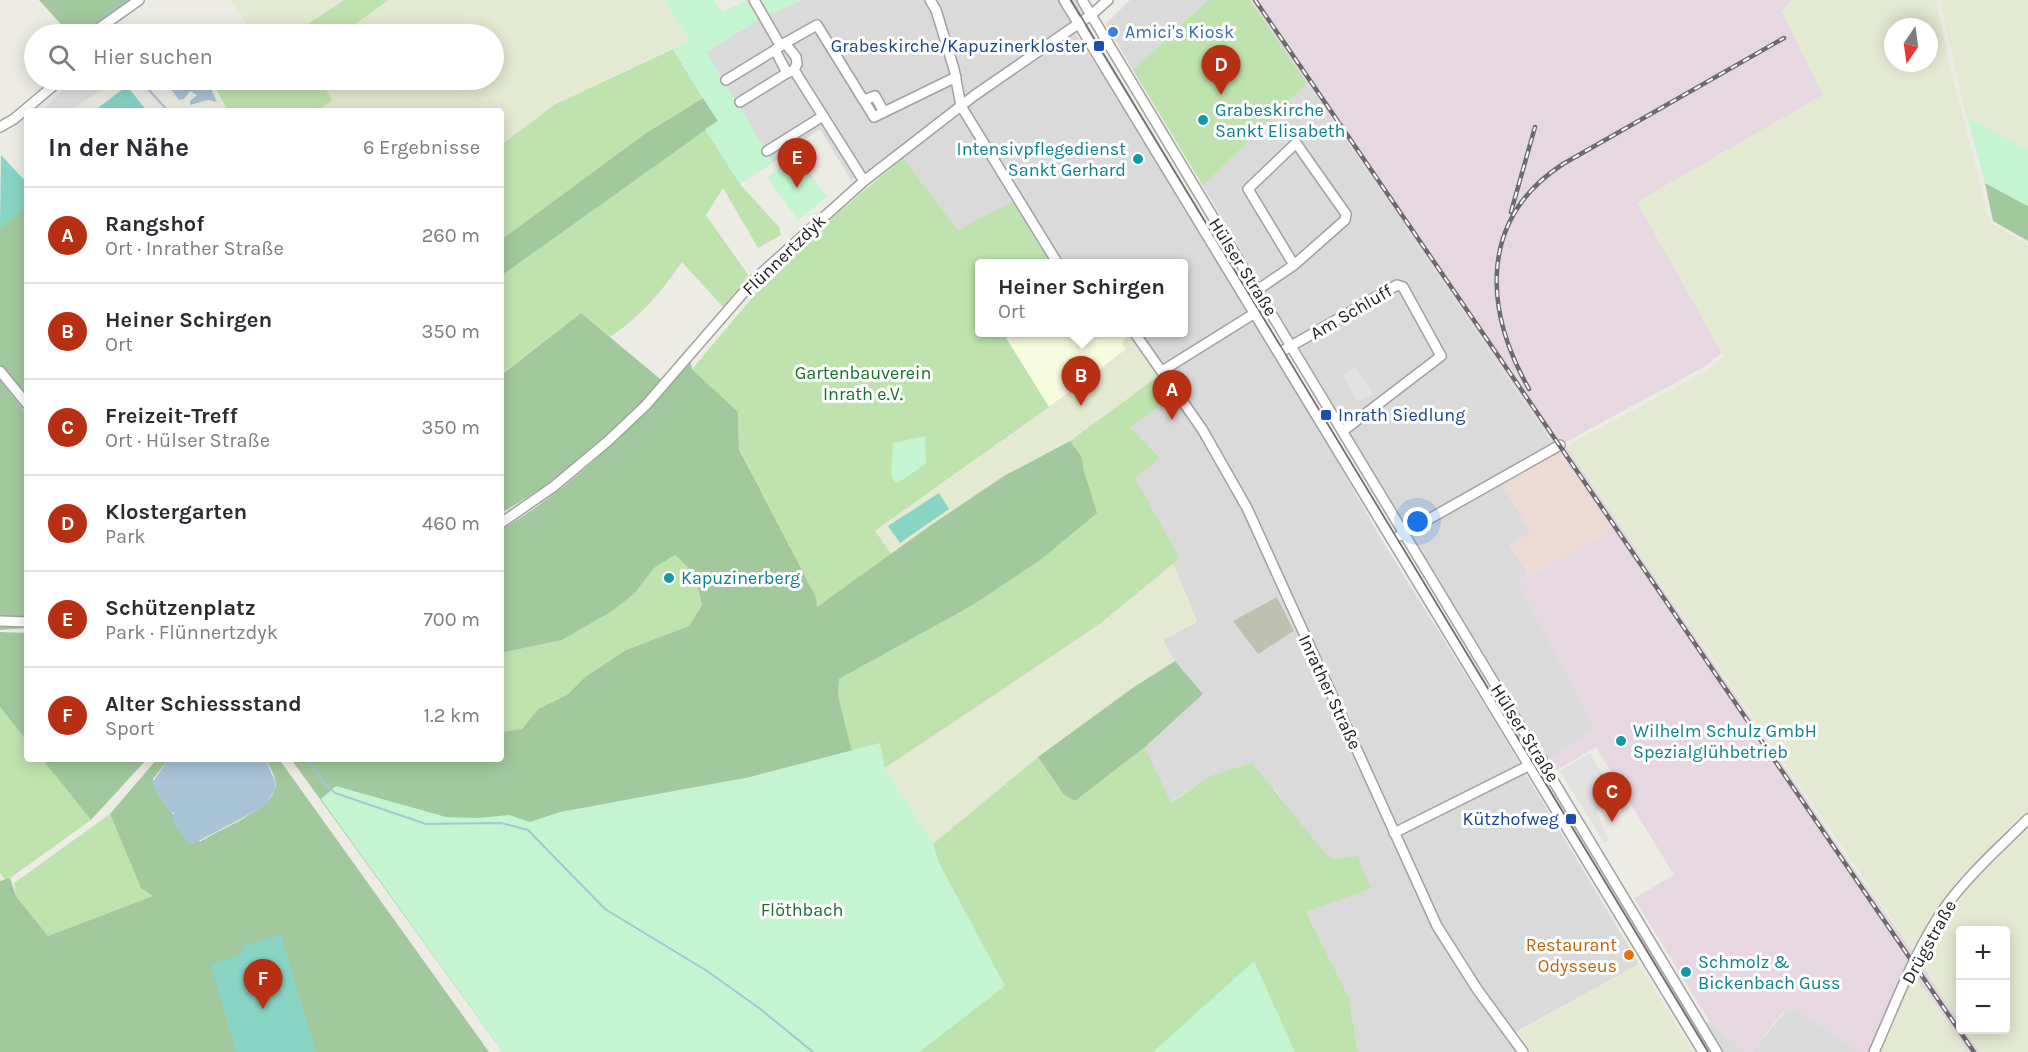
<!DOCTYPE html>
<html lang="de">
<head>
<meta charset="utf-8">
<style>
	:root { --surface:#fff; --page:#f7f7f7; --text:#2b2b33; --muted:#7c7c81; --line:#e1e1e2; --accent:#b73014 }
	body { margin:0; font-family:Karla,sans-serif; background:var(--page); color:var(--text) }
	.controls { position:absolute; right:18px; bottom:18px; display:grid; overflow:hidden; border-radius:6px; box-shadow:0 3px 15px #0003 }
	.controls button { width:54px; height:54px; display:grid; place-items:center; padding:0; border:0; border-bottom:2px solid var(--line); background:var(--surface); color:var(--text); font:30px sans-serif }
	.compass { position:absolute; left:1884px; top:18px; width:54px; height:54px; border-radius:50%; background:var(--surface); box-shadow:0 3px 15px #0003; rotate:193deg }
	.you { position:absolute; left:1418px; top:522px; width:21px; height:21px; margin:-15px; border:4px solid #fff; border-radius:50%; background:#1a73e8; box-shadow:0 0 0 9px #1a73e833 }
	.badge { display:grid; place-items:center; width:39px; height:39px; border-radius:50%; background:var(--accent); color:#fff; font-size:20px; font-weight:700 }
	.pin { position:absolute; translate:-50% -50px; filter:drop-shadow(0 2px 3px #0008) }
	.pin::after { content:''; position:absolute; top:32px; width:21px; height:18px; background:inherit; clip-path:polygon(0 0,100% 0,50% 100%) }
	.popup { position:absolute; left:975px; top:259px; width:213px; height:78px; box-sizing:border-box; display:grid; place-content:center; border-radius:6px; background:var(--surface); filter:drop-shadow(0 2px 4px #0005); font-size:20px; white-space:nowrap; color:var(--muted) }
	.popup b { font-size:22px; color:var(--text) }
	.popup::after { content:''; position:absolute; left:50%; top:100%; margin-left:-12px; border:12px solid transparent; border-top-color:var(--surface) }
	.list { margin:0; padding:0; list-style:none }
	h2 { display:flex; justify-content:space-between; align-items:center; height:78px; margin:0; padding:0 24px; font-size:26px }
	h2 small { font-size:20px; font-weight:400; color:var(--muted) }
	.list li { display:grid; grid-template-columns:39px 1fr auto; gap:18px; align-items:center; box-sizing:border-box; height:96px; padding:0 24px; border-top:2px solid var(--line) }
	.list b { display:block; font-size:22px; white-space:nowrap }
	.list p { margin:0; font-size:20px; white-space:nowrap; color:var(--muted) }
	.list em { font-size:20px; font-style:normal; color:var(--muted) }
	.icon { flex:none; width:33px; height:33px; fill:none; stroke:currentColor; stroke-width:2; stroke-linecap:round; stroke-linejoin:round }
	.map { position:relative; flex:none; width:2028px; height:1052px; overflow:hidden }
	.search { position:absolute; background:var(--surface); box-shadow:0 3px 15px #0003; left:24px; top:24px; width:480px; height:66px; display:flex; align-items:center; gap:15px; box-sizing:border-box; padding:0 21px; border-radius:33px; color:var(--muted); font-size:22px }
	.panel { position:absolute; background:var(--surface); box-shadow:0 3px 15px #0003; left:24px; top:108px; width:480px; height:654px; border-radius:6px }
	.map>svg:first-child { display:block }
</style>
</head>
<body>
<div class="map">
<svg width="2028" height="1052" viewBox="0 0 2028 1052">
	<rect width="100%" height="100%" fill="#edece4"/>
	<g fill="#dbdada">
		<path d="M802,0H1088L1075,33L1209,237L1255,313L1378,534L1498,727L1639,964L1514,1033L1523,1052H1358L1349,997L1306,910L1371,889L1332,859L1304,830L1275,789L1210,776L1170,803L1145,747L1203,694L1175,661L1163,640L1197,622L1173,563L1180,558L1134,477L1135,434L1130,427L1136,342L1124,333L1183,332V264L1049,263L1014,202L958,230L903,158L851,180L820,129L763,169L745,116L706,52L760,19Z"/>
		<path d="M1130,0H1208L1133,70L1106,24Z"/>
		<path d="M1307,83L1557,450L1530,533L1510,545L1528,575L1518,581L1595,729L1550,759L1504,691L1203,186Z"/>
		<path d="M1788,1008H1795L1860,1052H1752Z"/>
		<path d="M1710,1022L1745,1052H1721L1701,1025Z"/>
	</g>
	<path fill="#eddad5" d="M1557,450L1614,531L1528,575L1510,545L1530,532L1501,483Z"/>
	<path fill="#e6d7e0" d="M1250,0H1792L1782,11L1823,95L1637,202L1722,353L1704,367L1564,443L1850,863L1920,961L1960,1023V1030H1965L1980,1052H1968L1907,967L1869,1052H1860L1795,1008L1783,1012L1752,1052H1745L1710,1022L1634,898L1674,875L1596,747L1557,770L1550,759L1595,729L1518,581L1613,531Z"/>
	<path fill="#f7fcdf" d="M1124,332L1127,335L1122,344L1126,349L1049,407L1003,333Z"/>
	<path fill="#bec1b0" d="M1277,597L1294,631L1258,654L1233,621Z"/>
	<g fill="#e4ead1" fill-rule="evenodd">
		<path d="M230,0H344L293,34H234L247,24Z"/>
		<path d="M389,0H664L690,40L554,105L501,145V111H318L332,100L321,80H494V34H341Z"/>
		<path d="M1792,0H1936L1951,70L1990,222L2028,245V813L1952,891L1915,953L1566,446L1706,371L1724,356L1637,202L1823,95L1782,11ZM1893,27H1929V63H1893Z"/>
		<path d="M1940,0H2028V150L1966,116Z"/>
		<path d="M1127,335L1136,342L1160,375L1070,441L1004,476L931,525L892,555L875,532L1093,375L1126,349L1122,344Z"/>
		<path d="M1173,563L1197,622L1163,640L1175,661L1134,687L1038,757L933,844L788,824L1005,688L1101,623Z"/>
		<path d="M2028,824V1052H1980L1965,1030H2006V930H1960V1023L1920,961L1957,896Z"/>
		<path d="M1639,964L1693,1052H1523L1514,1034Z"/>
		<path d="M1913,975L1940,1011L1968,1052H1879Z"/>
	</g>
	<g fill="#bfe3af">
		<path d="M344,0H389L341,34H293Z"/>
		<path d="M1208,0H1250L1307,83L1203,186L1133,70Z"/>
		<path d="M673,49L703,98L646,133L501,240V145L554,105Z"/>
		<path d="M211,80H321L332,100L318,111H228Z"/>
		<path d="M705,129L740,184L779,227L781,235L758,248L723,188L706,215L749,276L723,307L682,262C660,293 643,315 610,337L581,313L501,374V276Z"/>
		<path d="M903,158L958,230L1014,201L1049,263L979,264V332L1003,333L1049,407L875,531L892,555L817,607L816,597L739,448L738,412L692,369L762,286L835,215Z"/>
		<path d="M1160,375L1173,396L1130,427L1160,458L1135,478L1180,558L1101,623L1005,688L885,768L788,824L852,752L838,695L839,679L973,605L1039,561L1084,471L1082,457L1070,441Z"/>
		<path d="M675,555L694,573L702,605L689,626L626,650L585,677L567,695L538,709L522,729L501,732V653L562,640L635,593L654,568Z"/>
		<path d="M0,707L27,741V759H42L91,820L6,881L0,873Z"/>
		<path d="M1145,747L1171,803L1210,776L1251,763C1280,794 1302,829 1332,859L1358,856L1371,889L1306,911L1349,997L1358,1052H876L933,844L1038,757L1064,795L1075,801Z"/>
		<path d="M110,814L141,887L153,896L48,936L16,896L14,883Z"/>
	</g>
	<g fill="#a2c99d">
		<path d="M39,0H134L135,1L77,34H70Z"/>
		<path d="M703,98L718,121L501,276V240L646,133Z"/>
		<path d="M1985,183L2028,206V241L1993,221Z"/>
		<path d="M27,198V401L0,367V221Z"/>
		<path d="M581,313L665,383C623,428 555,483 501,513V375Z"/>
		<path d="M690,360L692,369L738,412L739,449L816,597L817,607L931,525L1004,476L1070,441L1082,457L1084,471L1097,513L1039,561L973,605L839,679L838,695L852,752L503,1052L291,759H501V732L522,729L538,709L567,695L585,677L626,650L689,626L702,605L694,573L675,555L654,568L635,593L612,611L562,640L501,653V530C558,496 601,455 649,410L646,405Z"/>
		<path d="M0,380L27,414V628L0,630Z"/>
		<path d="M0,632L27,633V741L0,707Z"/>
		<path d="M1175,661L1203,694L1145,747L1075,801L1064,795L1038,757L1134,687Z"/>
		<path d="M42,759H147L91,820Z"/>
		<path d="M157,759H169L153,779C158,804 183,823 200,842C219,829 268,812 275,789C278,779 270,767 265,759H279L489,1052H0V881L10,878L16,896L48,936L153,896L141,888L110,814Z"/>
	</g>
	<g fill="#c5f4d1">
		<path d="M664,0H714L722,12L747,0H802L760,19L706,52L773,162L740,184L705,129L718,121L673,49L690,40Z"/>
		<path d="M1967,117L2028,150V206L1985,183Z"/>
		<path d="M796,155L827,197L798,220L767,178Z"/>
		<path d="M925,436L926,464L896,484L891,475L893,443Z"/>
		<path d="M880,743L885,769L932,841L939,863L1005,986L919,1052H503L321,799L336,786L446,817L477,818L509,815L530,822L560,812L750,777Z"/>
		<path d="M1254,961L1295,1052H1153Z"/>
	</g>
	<g fill="#89d5c5">
		<path d="M127,86L147,111H94Z"/>
		<path d="M1,155L27,183V206L0,229Z"/>
		<path d="M939,493L949,509L900,543L888,526Z"/>
		<path d="M281,935L316,1052H236L211,965L242,954L241,946Z"/>
	</g>
	<g fill="#e1e1e1">
		<path d="M71,80H115L70,111H49L46,108Z"/>
		<path d="M1356,366L1373,394L1358,402L1342,375Z"/>
		<path d="M1590,753L1617,798L1596,811L1609,840L1604,843L1560,771Z"/>
	</g>
	<g fill="#a9c4d7">
		<path d="M174,80H207L217,102L208,100L190,105V101L197,95L190,91L184,99L179,100L168,85Z"/>
		<path d="M169,759H265L275,781V790L263,807L191,845L173,824L174,813L169,811L152,783Z"/>
	</g>
	<g fill="none" stroke-linecap="round" stroke-linejoin="round">
		<g stroke="#a9c4d7" stroke-width="2">
			<path d="M95,27L93,25L129,0"/>
			<path d="M140,80L168,111"/>
			<path d="M307,759L326,785L335,793L426,824L501,823L528,830L605,909L707,971L759,1008L813,1052"/>
		</g>
		<defs>
			<g id="minor">
				<path d="M754,0L780,45"/>
				<path d="M930,0L936,10L954,69L961,106L1058,264"/>
				<path d="M1064,0L1703,1052"/>
				<path d="M1082,0L1717,1052"/>
				<path d="M91,34L139,0"/>
				<path d="M785,43L817,25L874,117L956,77"/>
				<path d="M794,70L787,73L775,50L785,43L796,57L797,64L794,70L864,181"/>
				<path d="M726,80L775,50"/>
				<path d="M864,100L875,96L884,112"/>
				<path d="M740,102L787,73"/>
				<path d="M0,127L14,119L53,86L57,80"/>
				<path d="M767,151L823,116"/>
				<path d="M1256,291L1294,265L1345,220L1346,214L1296,143L1248,189L1294,265"/>
				<path d="M1134,332L1202,429L1247,508L1437,926L1477,989L1523,1052"/>
				<path d="M1279,353L1397,285L1403,287L1441,356L1343,431"/>
				<path d="M0,371L27,404"/>
				<path d="M1162,371L1255,313"/>
				<path d="M501,523L553,487L608,441L646,405L756,278L864,181L975,95L1091,15L1108,0"/>
				<path d="M1399,536L1560,445"/>
				<path d="M0,621L27,622"/>
				<path d="M1394,833L1542,759"/>
				<path d="M1874,1052C1895,1005 1914,953 1943,910C1967,876 1999,848 2028,819"/>
			</g>
		</defs>
		<use href="#minor" stroke="#a1a1a1" stroke-width="12"/>
		<use href="#minor" stroke="#fff" stroke-width="9"/>
		<path stroke="#6b6b6b" stroke-width="1.5" d="M1071,0L1708,1052"/>
		<defs>
			<g id="rail">
				<path d="M1255,0L1974,1052"/>
				<path d="M1511,212L1535,127"/>
				<path d="M1529,389C1484,310 1478,219 1563,164L1784,38"/>
			</g>
		</defs>
		<use href="#rail" stroke="#6b6b6b" stroke-width="4.5"/>
		<use href="#rail" stroke="#fff" stroke-width="2" stroke-dasharray="7" stroke-linecap="butt"/>
	</g>
	<circle fill="#3f7fe0" stroke="#fff" stroke-width="2" cx="1113" cy="32" r="6"/>
	<g fill="#1a4fb4" stroke="#fff" stroke-width="2">
		<rect x="1093" y="40" width="12" height="12" rx="3"/>
		<rect x="1320" y="409" width="12" height="12" rx="3"/>
		<rect x="1565" y="813" width="12" height="12" rx="3"/>
	</g>
	<g fill="#0f9aa8" stroke="#fff" stroke-width="2">
		<circle cx="1203" cy="120" r="6"/>
		<circle cx="1138" cy="159" r="6"/>
		<circle cx="669" cy="578" r="6"/>
		<circle cx="1621" cy="741" r="6"/>
		<circle cx="1686" cy="972" r="6"/>
	</g>
	<circle fill="#e8710a" stroke="#fff" stroke-width="2" cx="1629" cy="955" r="6"/>
	<g text-anchor="middle" stroke-width="6" stroke-linejoin="round" paint-order="stroke">
		<g font-size="18" fill="#366cbe" stroke="#fff" text-anchor="start">
			<text x="1125" y="38">Amici's Kiosk</text>
		</g>
		<g font-size="18" fill="#164399" stroke="#fff" text-anchor="end">
			<text x="1087" y="52">Grabeskirche/Kapuzinerkloster</text>
			<text x="1338" y="421" text-anchor="start">Inrath Siedlung</text>
			<text x="1559" y="825">Kützhofweg</text>
		</g>
		<g font-size="18" fill="#0d838f" stroke="#fff" text-anchor="start">
			<text x="1215" y="116">Grabeskirche<tspan x="1215" dy="21">Sankt Elisabeth</tspan></text>
			<text x="1126" y="155" text-anchor="end">Intensivpflegedienst<tspan x="1126" dy="21">Sankt Gerhard</tspan></text>
			<text x="681" y="584">Kapuzinerberg</text>
			<text x="1633" y="737">Wilhelm Schulz GmbH<tspan x="1633" dy="21">Spezialglühbetrieb</tspan></text>
			<text x="1698" y="968">Schmolz &amp;<tspan x="1698" dy="21">Bickenbach Guss</tspan></text>
		</g>
		<g font-size="18" fill="#1d1d1d" stroke="#fff">
			<text transform="translate(784 255) rotate(-44)" y="6">Flünnertzdyk</text>
			<text transform="translate(1243 267) rotate(58)" y="6">Hülser Straße</text>
			<text transform="translate(1351 312) rotate(-30)" y="6">Am Schluff</text>
			<text transform="translate(1330 692) rotate(65)" y="6">Inrather Straße</text>
			<text transform="translate(1525 733) rotate(58)" y="6">Hülser Straße</text>
			<text transform="translate(1929 942) rotate(-61)" y="6">Drügstraße</text>
		</g>
		<g font-size="18" fill="#16702d" stroke="#fff">
			<text x="863" y="379">Gartenbauverein<tspan x="863" dy="21">Inrath e.V.</tspan></text>
			<text x="802" y="916">Flöthbach</text>
		</g>
		<g font-size="18" fill="#c56008" stroke="#fff" text-anchor="end">
			<text x="1617" y="951">Restaurant<tspan x="1617" dy="21">Odysseus</tspan></text>
		</g>
	</g>
</svg>
<div class="controls">
<button>+</button>
<button>−</button>
</div>
<svg class="compass" viewBox="-18 -18 36 36"><path d="M0-13l5 13h-10z" fill="#e53935"/><path d="M0 13l5-13h-10z" fill="#7c7c81"/></svg>
<div class="you"></div>
<div class="pin badge" style="left:1172px;top:420px">A</div>
<div class="pin badge" style="left:1081px;top:406px">B</div>
<div class="popup"><b>Heiner Schirgen</b>Ort</div>
<div class="pin badge" style="left:1612px;top:822px">C</div>
<div class="pin badge" style="left:1221px;top:95px">D</div>
<div class="pin badge" style="left:797px;top:188px">E</div>
<div class="pin badge" style="left:263px;top:1009px">F</div>
<div class="search"><svg class="icon" aria-label="search" viewBox="0 0 24 24"><circle cx="10" cy="10" r="6"/><path d="M15 15l6 6"/></svg>Hier suchen</div>
<section class="panel">
<h2>In der Nähe<small>6 Ergebnisse</small></h2>
<ul class="list">
<li><span class="badge">A</span><div><b>Rangshof</b><p>Ort · Inrather Straße</p></div><em>260 m</em></li>
<li><span class="badge">B</span><div><b>Heiner Schirgen</b><p>Ort</p></div><em>350 m</em></li>
<li><span class="badge">C</span><div><b>Freizeit-Treff</b><p>Ort · Hülser Straße</p></div><em>350 m</em></li>
<li><span class="badge">D</span><div><b>Klostergarten</b><p>Park</p></div><em>460 m</em></li>
<li><span class="badge">E</span><div><b>Schützenplatz</b><p>Park · Flünnertzdyk</p></div><em>700 m</em></li>
<li><span class="badge">F</span><div><b>Alter Schiessstand</b><p>Sport</p></div><em>1.2 km</em></li>
</ul>
</section>
</div>
</body>
</html>
